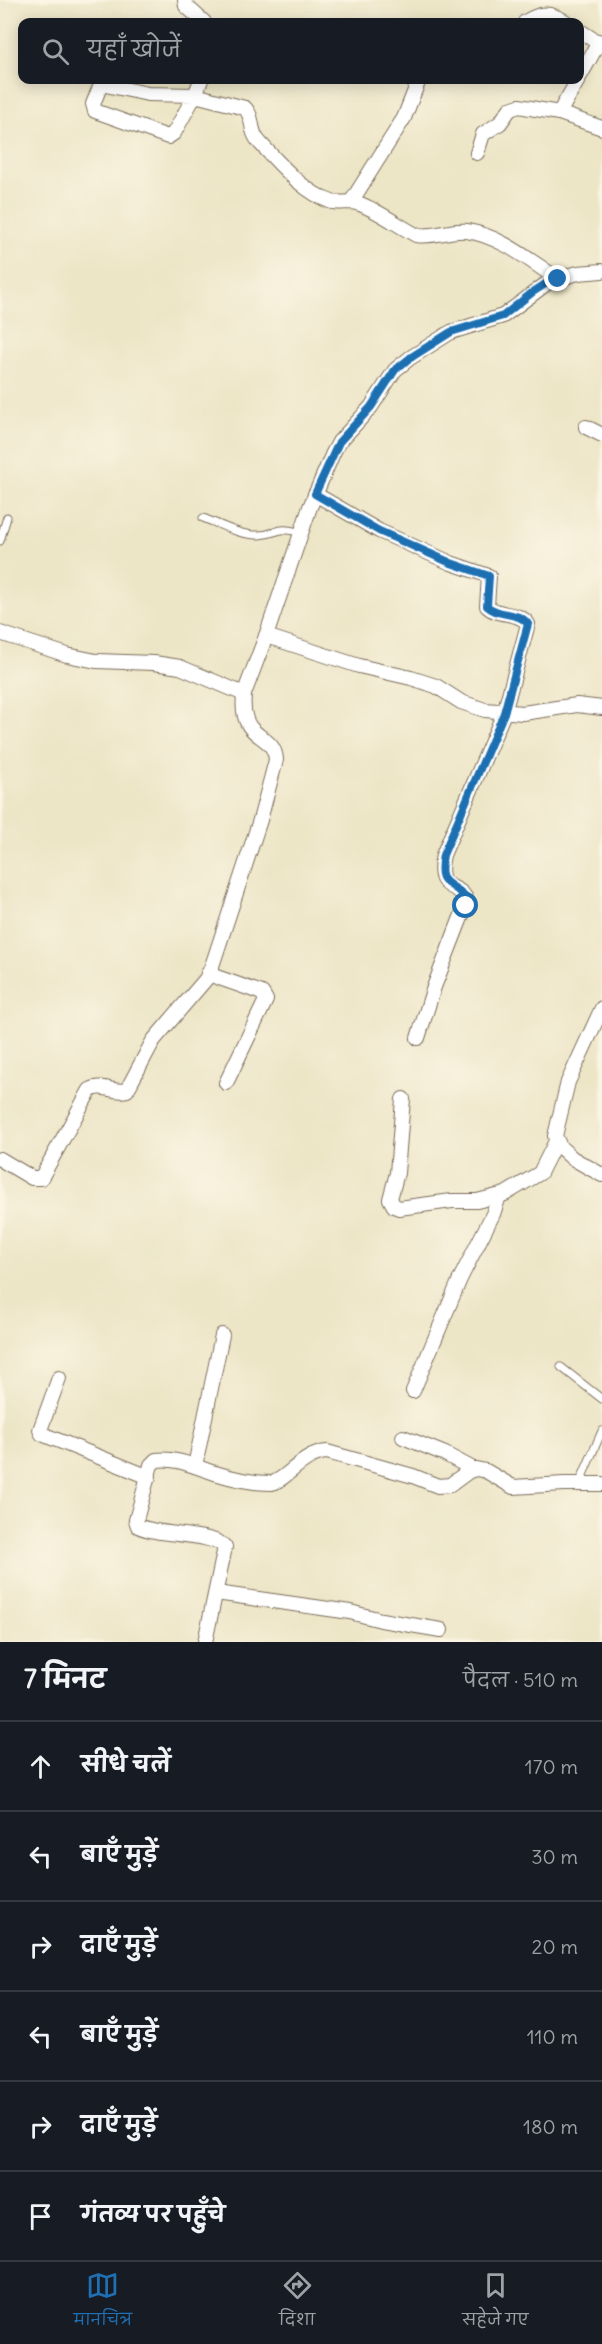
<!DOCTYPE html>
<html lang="hi">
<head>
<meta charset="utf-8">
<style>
	:root { --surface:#171b24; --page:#242831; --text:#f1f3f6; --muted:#9ea1a6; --line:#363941; --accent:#1f6fb2 }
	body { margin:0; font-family:Delius,"Playpen Sans Deva",sans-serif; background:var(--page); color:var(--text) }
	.stop { position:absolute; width:18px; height:18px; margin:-14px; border:4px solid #1f6fb2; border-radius:50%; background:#fff }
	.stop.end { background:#1f6fb2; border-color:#fff; box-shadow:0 2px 6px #0008 }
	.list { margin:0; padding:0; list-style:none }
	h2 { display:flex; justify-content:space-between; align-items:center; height:78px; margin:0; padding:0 24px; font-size:26px }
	h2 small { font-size:20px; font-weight:400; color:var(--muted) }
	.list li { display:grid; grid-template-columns:39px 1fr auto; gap:18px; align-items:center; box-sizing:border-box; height:90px; padding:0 24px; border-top:2px solid var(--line) }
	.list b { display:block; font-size:22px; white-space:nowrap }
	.list em { font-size:20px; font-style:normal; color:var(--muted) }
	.icon { flex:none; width:33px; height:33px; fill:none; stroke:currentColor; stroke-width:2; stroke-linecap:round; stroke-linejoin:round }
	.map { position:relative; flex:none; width:602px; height:1642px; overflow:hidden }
	.search { position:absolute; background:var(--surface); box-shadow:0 3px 15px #0003; left:18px; right:18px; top:18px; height:66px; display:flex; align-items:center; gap:15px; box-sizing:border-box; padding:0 21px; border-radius:12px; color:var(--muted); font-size:22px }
	.sheet { height:618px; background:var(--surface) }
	nav { display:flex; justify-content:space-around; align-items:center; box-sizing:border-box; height:84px; border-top:2px solid var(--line); background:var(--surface); font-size:16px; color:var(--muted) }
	nav a { display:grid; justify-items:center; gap:3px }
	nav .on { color:var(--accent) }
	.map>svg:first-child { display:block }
</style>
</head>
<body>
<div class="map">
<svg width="602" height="1642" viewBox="0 0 602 1642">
	<rect width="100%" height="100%" fill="#fcf5e5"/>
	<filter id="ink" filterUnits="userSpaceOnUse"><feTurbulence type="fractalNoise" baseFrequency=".0167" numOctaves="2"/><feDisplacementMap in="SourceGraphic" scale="12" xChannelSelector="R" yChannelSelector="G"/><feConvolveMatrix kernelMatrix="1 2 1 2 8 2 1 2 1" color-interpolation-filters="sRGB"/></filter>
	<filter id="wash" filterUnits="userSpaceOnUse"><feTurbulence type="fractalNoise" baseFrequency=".008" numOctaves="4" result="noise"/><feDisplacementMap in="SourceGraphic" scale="24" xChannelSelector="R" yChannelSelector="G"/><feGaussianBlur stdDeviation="1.35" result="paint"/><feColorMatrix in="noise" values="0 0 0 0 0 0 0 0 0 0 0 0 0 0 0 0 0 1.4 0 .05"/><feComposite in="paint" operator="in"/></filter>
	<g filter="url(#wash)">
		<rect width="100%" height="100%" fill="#ece5c6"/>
	</g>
	<g filter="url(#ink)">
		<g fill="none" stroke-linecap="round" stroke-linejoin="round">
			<defs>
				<g id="service">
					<path d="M203,518C219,524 241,536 259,535C280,534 275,525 301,533"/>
					<path d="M0,541L7,517"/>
					<path d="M561,1367L602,1399"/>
					<path d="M579,1484L602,1431"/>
				</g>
				<g id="minor">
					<path d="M185,0L186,6L204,22"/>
					<path d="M525,22C541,12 550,12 566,22"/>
					<path d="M580,31L594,40L602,42"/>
					<path d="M580,76L599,42"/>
					<path d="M201,80L195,95L245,108C255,118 248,131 261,144C281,165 304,193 332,202C342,204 351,200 360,204C379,211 397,225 416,235C434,238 450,229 467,231C501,236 530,261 558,279"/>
					<path d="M101,84L148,94L195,95L174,133L168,137L95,111L93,104Z"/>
					<path d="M559,113L602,128"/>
					<path d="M477,153L483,134L500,123L510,109L519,106L559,113L578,80"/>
					<path d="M351,202L404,118L419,80"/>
					<path d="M586,427L602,435"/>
					<path d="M315,494L379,531L451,563L489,576L487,606C498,617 519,611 528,624L504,713L443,855C434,896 461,880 467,902L434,987L418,1038"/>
					<path d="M0,633L67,655L96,661L154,663L180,667L244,694L266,636L359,666L411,678L436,686L461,702L485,710L523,713L577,705L602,708"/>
					<path d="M266,636L310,507L333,453L339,442L371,407L395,370L410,358L451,332L503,316L550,281L578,273L602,271"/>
					<path d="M208,974L262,993L266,1000L226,1083"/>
					<path d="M602,1008L568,1082L555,1136L560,1147L572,1158L602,1175"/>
					<path d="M403,1099L397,1173L390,1199L394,1206L399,1208L452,1201H477L505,1194L540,1173L556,1141"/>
					<path d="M0,1159L32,1178H41L90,1090C103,1083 114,1094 127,1090L153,1041L206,979L212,966L260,820L276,760C275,741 260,740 250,727C243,718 243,706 244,694"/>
					<path d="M59,1378L40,1430L42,1434L149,1477"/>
					<path d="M413,1391L460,1279L493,1214L499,1196"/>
					<path d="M403,1437L445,1454L473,1469"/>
					<path d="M195,1466L222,1335"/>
					<path d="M216,1593L350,1612L381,1620L441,1630"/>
					<path d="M205,1642L225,1547C213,1533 158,1536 138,1526L136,1520L151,1465L156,1460C177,1457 195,1467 215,1473C231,1478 254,1483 271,1483C285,1482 301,1454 327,1452L413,1476L438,1486L450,1485L469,1471L476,1469L486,1471L513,1487L564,1484H602"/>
				</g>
			</defs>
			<use href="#service" stroke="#796b59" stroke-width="9"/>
			<use href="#minor" stroke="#796b59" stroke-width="16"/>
			<use href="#service" stroke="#fff" stroke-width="7"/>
			<use href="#minor" stroke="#fff" stroke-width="14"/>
		</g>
	</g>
	<g fill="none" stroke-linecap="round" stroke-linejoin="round" filter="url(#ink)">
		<path stroke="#1f6fb2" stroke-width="8" d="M466,906V897C448,880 437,886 443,855L504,713L528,624C519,611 498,617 487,606L489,576L451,563L379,531L315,494L339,442L371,407L395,370L410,358L451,332L503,316L533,292L550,281L558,279"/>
	</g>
</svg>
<div class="stop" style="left:466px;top:906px"></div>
<div class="stop end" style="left:558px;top:279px"></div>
<div class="search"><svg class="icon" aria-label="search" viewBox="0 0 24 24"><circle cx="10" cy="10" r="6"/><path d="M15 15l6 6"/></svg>यहाँ खोजें</div>
</div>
<section class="sheet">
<h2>7 मिनट<small>पैदल · 510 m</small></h2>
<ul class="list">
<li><svg class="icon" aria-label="ahead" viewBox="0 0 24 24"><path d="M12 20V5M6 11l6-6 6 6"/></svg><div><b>सीधे चलें</b></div><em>170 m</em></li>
<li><svg class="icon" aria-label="left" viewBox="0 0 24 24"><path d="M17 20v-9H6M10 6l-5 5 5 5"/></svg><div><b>बाएँ मुड़ें</b></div><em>30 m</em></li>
<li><svg class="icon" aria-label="right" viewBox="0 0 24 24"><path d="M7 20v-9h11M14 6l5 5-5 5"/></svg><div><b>दाएँ मुड़ें</b></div><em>20 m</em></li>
<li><svg class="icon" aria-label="left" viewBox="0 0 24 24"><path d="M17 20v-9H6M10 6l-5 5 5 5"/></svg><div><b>बाएँ मुड़ें</b></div><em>110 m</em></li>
<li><svg class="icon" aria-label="right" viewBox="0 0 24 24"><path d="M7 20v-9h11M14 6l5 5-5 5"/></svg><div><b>दाएँ मुड़ें</b></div><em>180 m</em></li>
<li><svg class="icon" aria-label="arrive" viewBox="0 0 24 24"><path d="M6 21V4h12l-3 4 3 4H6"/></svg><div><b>गंतव्य पर पहुँचे</b></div></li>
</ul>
</section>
<nav>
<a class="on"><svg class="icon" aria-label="map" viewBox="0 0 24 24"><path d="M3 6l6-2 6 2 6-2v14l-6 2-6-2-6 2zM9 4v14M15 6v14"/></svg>मानचित्र</a>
<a><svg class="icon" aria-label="directions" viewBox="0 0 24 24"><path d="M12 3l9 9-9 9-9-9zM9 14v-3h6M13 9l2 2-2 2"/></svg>दिशा</a>
<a><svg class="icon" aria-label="saved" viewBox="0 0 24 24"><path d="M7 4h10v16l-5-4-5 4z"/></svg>सहेजे गए</a>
</nav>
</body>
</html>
